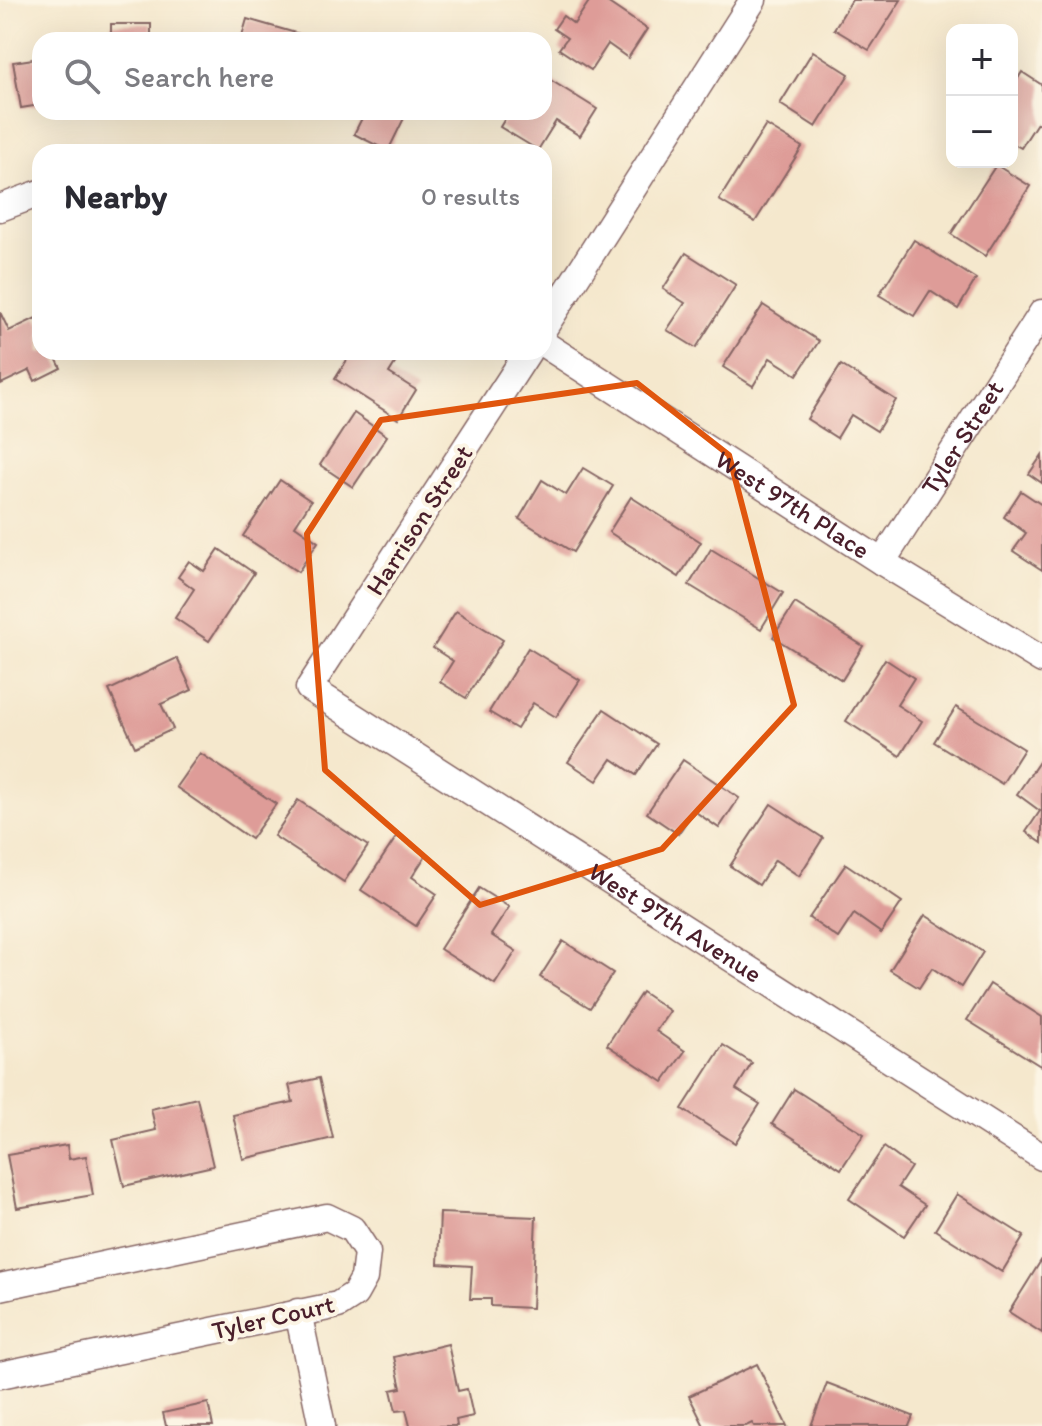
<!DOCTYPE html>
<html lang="en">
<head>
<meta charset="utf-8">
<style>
	:root { --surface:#fff; --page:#f2f2f3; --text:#2b2b33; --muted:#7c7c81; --line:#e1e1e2 }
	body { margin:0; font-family:Itim,sans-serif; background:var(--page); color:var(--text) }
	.controls { position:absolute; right:24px; top:24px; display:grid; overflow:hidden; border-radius:16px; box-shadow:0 8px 32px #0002 }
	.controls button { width:72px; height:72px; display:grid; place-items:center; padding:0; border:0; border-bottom:2px solid var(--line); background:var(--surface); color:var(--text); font:40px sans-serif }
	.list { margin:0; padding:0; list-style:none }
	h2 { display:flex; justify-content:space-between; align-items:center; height:104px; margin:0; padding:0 32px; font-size:34px }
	h2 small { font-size:26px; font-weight:400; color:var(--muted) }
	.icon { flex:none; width:44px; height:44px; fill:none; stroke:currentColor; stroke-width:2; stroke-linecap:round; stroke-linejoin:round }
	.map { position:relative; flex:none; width:1042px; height:1426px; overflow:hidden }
	.search { position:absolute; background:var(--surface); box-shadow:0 8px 32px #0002; left:32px; top:32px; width:520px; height:88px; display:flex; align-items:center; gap:20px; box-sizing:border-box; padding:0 28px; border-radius:24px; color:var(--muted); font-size:30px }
	.panel { position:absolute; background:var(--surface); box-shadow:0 8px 32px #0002; left:32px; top:144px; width:520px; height:216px; border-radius:24px }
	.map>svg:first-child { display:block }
</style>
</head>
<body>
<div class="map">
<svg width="1042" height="1426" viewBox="0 0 1042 1426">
	<rect width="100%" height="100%" fill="#fcf5e5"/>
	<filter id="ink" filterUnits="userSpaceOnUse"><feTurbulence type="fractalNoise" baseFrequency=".0125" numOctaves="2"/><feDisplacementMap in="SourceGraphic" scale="16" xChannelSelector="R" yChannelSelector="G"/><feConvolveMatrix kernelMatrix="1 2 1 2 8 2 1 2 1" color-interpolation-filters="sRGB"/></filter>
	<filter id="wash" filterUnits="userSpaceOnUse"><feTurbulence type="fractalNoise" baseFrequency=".006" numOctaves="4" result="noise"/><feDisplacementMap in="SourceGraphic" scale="32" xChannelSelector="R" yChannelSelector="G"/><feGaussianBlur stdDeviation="1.8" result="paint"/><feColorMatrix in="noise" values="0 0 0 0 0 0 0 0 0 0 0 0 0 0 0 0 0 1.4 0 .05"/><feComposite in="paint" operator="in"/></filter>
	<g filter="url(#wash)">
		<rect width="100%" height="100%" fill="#f5e8cd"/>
		<g id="blocks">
			<g fill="#de9c98">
				<path d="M590,0H604L647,29L628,58L608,44L591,70L559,49L567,38L554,29L563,16L574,24Z"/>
				<path d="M852,0H901L869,50L834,29Z"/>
				<path d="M247,19L306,36L305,40H241Z"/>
				<rect x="111" y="24" width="40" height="16"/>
				<path d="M813,51L849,74L816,127L780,104Z"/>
				<path d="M40,58V105L21,108L13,62Z"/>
				<path d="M1022,72L1042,85V127L1037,123L1021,148L1012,143V88Z"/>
				<path d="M544,76L597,109L580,136L556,121L538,150L500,127L509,112H544Z"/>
				<path d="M365,112H407L388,151L354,134Z"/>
				<path d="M766,125L802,147L755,222L719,200Z"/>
				<path d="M996,165L1030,186L985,256L951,234Z"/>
				<path d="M914,240L976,279L958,309L930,291L914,316L879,295Z"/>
				<path d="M686,253L736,285L696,348L667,330L685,303L663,289Z"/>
				<path d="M763,305L819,341L797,375L770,358L753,386L723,367Z"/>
				<path d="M0,312L9,331L36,318L40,325V352H53L61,368L35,381L30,370L1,384Z"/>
				<path d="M352,352H402L389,373L416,390L398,419L335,379Z"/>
				<path d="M841,365L896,400L877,431L851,415L837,438L807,419Z"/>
				<path d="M354,413L387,436L353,487L320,465Z"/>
				<path d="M1042,455V483L1029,474Z"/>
				<path d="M583,468L613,486L573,552L519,519L542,480L566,495Z"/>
				<path d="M280,480L311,501L295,526L318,542L298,572L243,536Z"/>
				<path d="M1021,491L1042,505V570L1013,551L1026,533L1004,517Z"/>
				<path d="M631,497L701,542L679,577L609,532Z"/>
				<path d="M219,549L254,573L209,641L175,618L194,589L178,577L189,561L204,571Z"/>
				<path d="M711,549L783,593L761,629L689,585Z"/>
				<path d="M795,603L863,646L842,680L773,637Z"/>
				<path d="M456,611L503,640L466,698L440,682L453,661L433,648Z"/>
				<path d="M528,648L580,680L556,717L533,703L517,729L489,712Z"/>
				<path d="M177,658L192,690L161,704L173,729L135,747L109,690Z"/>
				<path d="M885,659L914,678L897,705L922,721L900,756L846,721Z"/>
				<path d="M956,707L1024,749L1002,784L934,742Z"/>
				<path d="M604,709L657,744L636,775L612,759L597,781L568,762Z"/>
				<path d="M200,753L276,804L251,839L176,787Z"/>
				<path d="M683,760L739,798L719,828L694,811L678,834L647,813Z"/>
				<path d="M1039,762L1042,764V843L1026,832L1040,811L1017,794Z"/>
				<path d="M298,800L368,846L344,882L274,836Z"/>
				<path d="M771,804L823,838L799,876L775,860L759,885L730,866Z"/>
				<path d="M397,836L426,855L412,877L437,894L416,926L361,890Z"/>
				<path d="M846,864L902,902L881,933L854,914L838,938L809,918Z"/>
				<path d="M479,888L509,907L491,935L516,951L495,984L440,949Z"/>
				<path d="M925,915L983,952L961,987L932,968L919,988L890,970Z"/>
				<path d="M563,941L613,973L590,1008L540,977Z"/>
				<path d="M990,984L1042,1017V1067L967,1020Z"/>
				<path d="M642,992L670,1011L656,1031L685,1051L663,1082L607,1045Z"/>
				<path d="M723,1045L752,1063L736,1089L760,1104L735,1143L682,1109Z"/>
				<path d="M319,1078L333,1138L243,1159L233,1115L293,1102L289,1085Z"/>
				<path d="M794,1089L864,1134L841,1169L772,1124Z"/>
				<path d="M197,1098L213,1166L124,1186L113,1140L156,1130L151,1109Z"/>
				<path d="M67,1145L69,1159L86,1156L93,1195L17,1208L7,1155Z"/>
				<path d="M884,1147L911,1167L898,1187L925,1205L904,1236L849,1199Z"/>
				<path d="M957,1194L1024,1236L1002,1272L935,1230Z"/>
				<path d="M440,1213L536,1217L532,1308L491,1306V1299H470L472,1266L438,1264Z"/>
				<path d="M1042,1259V1333L1009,1312Z"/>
				<path d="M448,1344L458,1391L467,1389L473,1416L456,1420L457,1426H410L406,1410L396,1411L391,1390L401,1388L394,1357Z"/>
				<path d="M757,1364L787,1426H754L752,1423L746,1426H704L689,1396Z"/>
				<path d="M827,1383L913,1416L909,1426H811Z"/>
				<path d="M208,1403L213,1426H166L163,1413Z"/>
			</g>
		</g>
	</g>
	<g filter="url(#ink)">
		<use href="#blocks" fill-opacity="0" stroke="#866564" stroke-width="2"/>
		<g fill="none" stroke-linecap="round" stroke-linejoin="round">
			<defs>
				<g id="street">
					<path d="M0,208L40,193"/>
					<path d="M544,328L753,0"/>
					<path id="s1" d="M544,344L882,562L1042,660"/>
					<path id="s2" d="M528,352L309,688L1042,1157"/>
					<path id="s3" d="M882,562L1042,313"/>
					<path d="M0,1287L327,1217L352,1229L367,1252L364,1278L355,1294L338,1305L0,1375"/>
					<path d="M298,1312L322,1426"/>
				</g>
			</defs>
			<use href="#street" stroke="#866564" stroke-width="29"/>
			<use href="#street" stroke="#fff" stroke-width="26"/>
		</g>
	</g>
	<path fill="none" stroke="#e0560e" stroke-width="6" stroke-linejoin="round" d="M637,383L729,455L794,705L662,849L480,905L325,770L307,534L381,420Z"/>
	<g text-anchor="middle" stroke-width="8" stroke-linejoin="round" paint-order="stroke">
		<g font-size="26" fill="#4a1f2b" stroke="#fcf5e5">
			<text dy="9" stroke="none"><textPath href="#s3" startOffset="148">Tyler Street</textPath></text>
			<text dy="9" stroke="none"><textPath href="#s1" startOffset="296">West 97th Place</textPath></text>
			<text transform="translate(419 520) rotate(-57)" y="9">Harrison Street</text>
			<text dy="9" stroke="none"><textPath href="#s2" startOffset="836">West 97th Avenue</textPath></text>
			<text transform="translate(273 1317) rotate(-13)" y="9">Tyler Court</text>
		</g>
	</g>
</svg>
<div class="controls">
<button>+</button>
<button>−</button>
</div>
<div class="search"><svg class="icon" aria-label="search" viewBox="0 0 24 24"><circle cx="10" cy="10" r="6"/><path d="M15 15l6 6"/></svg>Search here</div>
<section class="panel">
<h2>Nearby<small>0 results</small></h2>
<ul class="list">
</ul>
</section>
</div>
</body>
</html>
